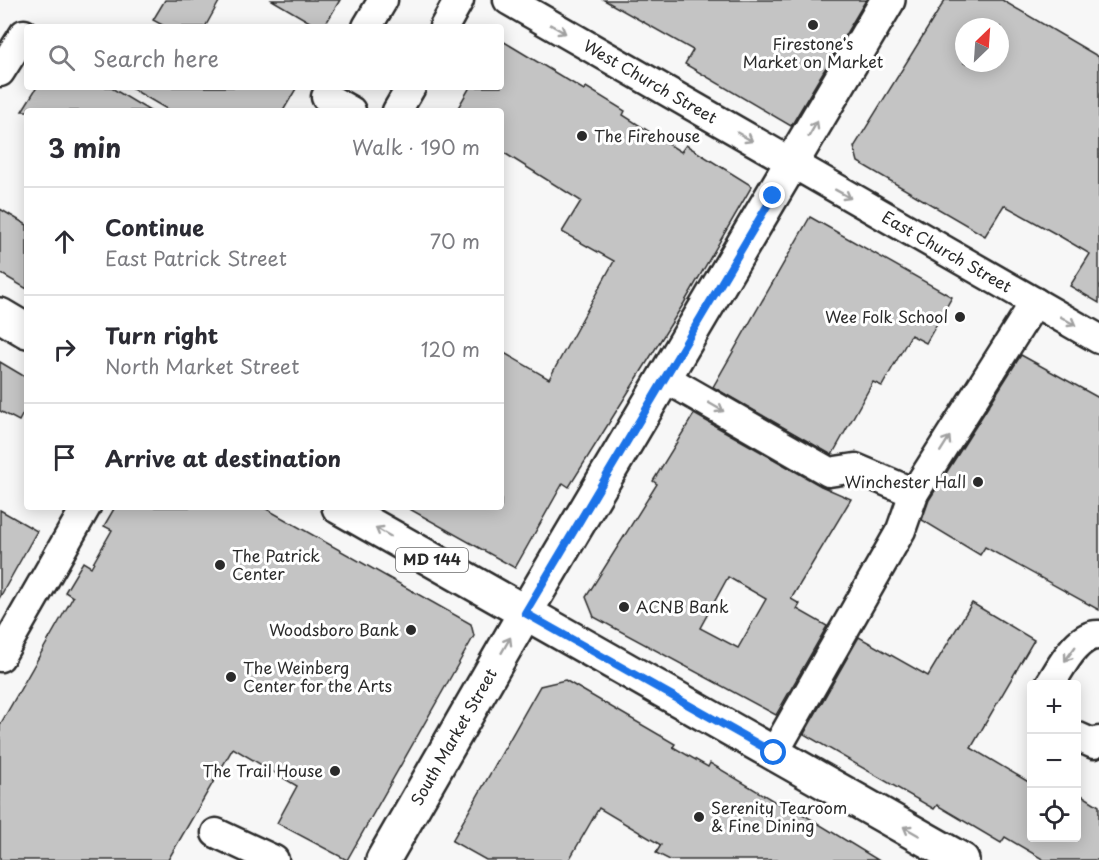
<!DOCTYPE html>
<html lang="en">
<head>
<meta charset="utf-8">
<style>
	:root { --surface:#fff; --page:#f7f7f7; --text:#2b2b33; --muted:#7c7c81; --line:#e1e1e2 }
	body { margin:0; font-family:"Playpen Sans",sans-serif; background:var(--page); color:var(--text) }
	.controls { position:absolute; right:18px; bottom:18px; display:grid; overflow:hidden; border-radius:6px; box-shadow:0 3px 15px #0003 }
	.controls button { width:54px; height:54px; display:grid; place-items:center; padding:0; border:0; border-bottom:2px solid var(--line); background:var(--surface); color:var(--text); font:30px sans-serif }
	.compass { position:absolute; left:955px; top:18px; width:54px; height:54px; border-radius:50%; background:var(--surface); box-shadow:0 3px 15px #0003; rotate:25deg }
	.stop { position:absolute; width:18px; height:18px; margin:-14px; border:4px solid #1a73e8; border-radius:50%; background:#fff }
	.stop.end { background:#1a73e8; border-color:#fff; box-shadow:0 2px 6px #0008 }
	.list { margin:0; padding:0; list-style:none }
	h2 { display:flex; justify-content:space-between; align-items:center; height:78px; margin:0; padding:0 24px; font-size:26px }
	h2 small { font-size:20px; font-weight:400; color:var(--muted) }
	.list li { display:grid; grid-template-columns:39px 1fr auto; gap:18px; align-items:center; box-sizing:border-box; height:108px; padding:0 24px; border-top:2px solid var(--line) }
	.list b { display:block; font-size:22px; white-space:nowrap }
	.list p { margin:0; font-size:20px; white-space:nowrap; color:var(--muted) }
	.list em { font-size:20px; font-style:normal; color:var(--muted) }
	.icon { flex:none; width:33px; height:33px; fill:none; stroke:currentColor; stroke-width:2; stroke-linecap:round; stroke-linejoin:round }
	.map { position:relative; flex:none; width:1099px; height:860px; overflow:hidden }
	.search { position:absolute; background:var(--surface); box-shadow:0 3px 15px #0003; left:24px; top:24px; width:480px; height:66px; display:flex; align-items:center; gap:15px; box-sizing:border-box; padding:0 21px; border-radius:6px; color:var(--muted); font-size:22px }
	.panel { position:absolute; background:var(--surface); box-shadow:0 3px 15px #0003; left:24px; top:108px; width:480px; height:402px; border-radius:6px }
	.map>svg:first-child { display:block }
</style>
</head>
<body>
<div class="map">
<svg width="1099" height="860" viewBox="0 0 1099 860">
	<rect width="100%" height="100%" fill="#f7f7f7"/>
	<filter id="ink" filterUnits="userSpaceOnUse"><feTurbulence type="fractalNoise" baseFrequency=".0167" numOctaves="2"/><feDisplacementMap in="SourceGraphic" scale="12" xChannelSelector="R" yChannelSelector="G"/><feConvolveMatrix kernelMatrix="1 2 1 2 8 2 1 2 1" color-interpolation-filters="sRGB"/></filter>
	<g filter="url(#ink)">
		<g fill="#c4c4c4" stroke="#2b2b2b" stroke-width="1.5" fill-rule="evenodd">
			<path d="M165,0H220L205,27H166L153,20Z"/>
			<path d="M272,0H340L324,27H318Z"/>
			<path d="M604,0H866L791,126L685,64L693,50Z"/>
			<path d="M945,0H1002L1099,57V303L1070,286L1090,254L1056,234L1004,205L985,236L858,162L854,147ZM964,27H1000V63H964Z"/>
			<path d="M501,40L584,90L586,87L625,111L623,115L681,152L686,145L752,186L684,303L569,487L563,483L515,568L406,507H501V351L549,379L614,261L562,232L581,201L501,151V111H456L470,87H501Z"/>
			<path d="M37,87H110L150,111H22Z"/>
			<path d="M129,87H297L283,111H170Z"/>
			<path d="M0,209L27,225V289L0,273Z"/>
			<path d="M810,217L952,297L926,343L911,335L882,386L873,382L832,455L713,387Z"/>
			<path d="M1021,355L1099,398V610L985,547L980,555L922,520L929,500Z"/>
			<path d="M0,362L27,378V406L19,421L0,411Z"/>
			<path d="M694,414L821,486L851,499L791,599L800,604L797,609L827,626L776,715L594,617L586,597L657,484L653,481ZM728,577L766,599L738,648L700,628Z"/>
			<path d="M115,507H263L471,624L474,636L347,860L277,823L297,786L233,748L168,860H0V725L73,597L65,592L83,562L91,567L112,530L104,526Z"/>
			<path d="M0,510L37,531L0,597Z"/>
			<path d="M972,603L1034,640L971,748L1032,784V837H1077V792L1099,806V860H1044L1005,837L1001,843L937,805L934,809L804,734L859,637L928,676Z"/>
			<path d="M565,680L675,744L673,747L708,767L710,763L789,810L791,807L878,860H670L656,853L661,845L599,808L569,860H486L452,841L540,686Z"/>
		</g>
		<g fill="none" stroke-linecap="round" stroke-linejoin="round">
			<defs>
				<g id="minor">
					<path id="s1" d="M508,0L1099,339"/>
					<path d="M367,27L383,0"/>
					<path d="M444,27L459,0"/>
					<path d="M0,72L24,34"/>
					<path d="M326,97L351,111"/>
					<path d="M397,111L411,87"/>
					<path d="M665,378L829,472L855,468L914,493"/>
					<path d="M0,657L86,507"/>
					<path d="M1050,684C1061,668 1076,634 1099,635"/>
					<path d="M1076,736L1094,744L1099,741"/>
					<path d="M774,753L901,530L914,493L1035,302"/>
					<path d="M216,833L274,860"/>
				</g>
				<g id="major">
					<path d="M0,315L27,331"/>
					<path d="M339,507L962,860"/>
					<path id="s2" d="M383,860L525,613L888,0"/>
				</g>
			</defs>
			<use href="#minor" stroke="#2b2b2b" stroke-width="33"/>
			<use href="#major" stroke="#2b2b2b" stroke-width="38"/>
			<use href="#minor" stroke="#fff" stroke-width="28"/>
			<use href="#major" stroke="#fff" stroke-width="33"/>
		</g>
		<defs><path id="oneway-shaft" d="M-6 0H5M1.5-3L5.5 0L1.5 3" fill="none" stroke-width="1.6" stroke-linecap="round" stroke-linejoin="round" transform="scale(1.5)"/></defs>
		<g stroke="#a0a0a0">
			<use href="#oneway-shaft" transform="translate(558 29) rotate(30)"/>
			<use href="#oneway-shaft" transform="translate(813 129) rotate(-60)"/>
			<use href="#oneway-shaft" transform="translate(745 137) rotate(30)"/>
			<use href="#oneway-shaft" transform="translate(843 194) rotate(29)"/>
			<use href="#oneway-shaft" transform="translate(1068 321) rotate(30)"/>
			<use href="#oneway-shaft" transform="translate(716 407) rotate(30)"/>
			<use href="#oneway-shaft" transform="translate(945 444) rotate(-58)"/>
			<use href="#oneway-shaft" transform="translate(383 532) rotate(-150)"/>
			<use href="#oneway-shaft" transform="translate(506 645) rotate(-60)"/>
			<use href="#oneway-shaft" transform="translate(1070 654) rotate(126)"/>
			<use href="#oneway-shaft" transform="translate(911 831) rotate(-150)"/>
		</g>
	</g>
	<g fill="none" stroke-linecap="round" stroke-linejoin="round" filter="url(#ink)">
		<path stroke="#1a73e8" stroke-width="8" d="M773,196L525,613L774,753"/>
	</g>
	<g fill="#2b2b2b" stroke="#fff" stroke-width="2">
		<circle cx="813" cy="25" r="6"/>
		<circle cx="582" cy="136" r="6"/>
		<circle cx="960" cy="317" r="6"/>
		<circle cx="978" cy="482" r="6"/>
		<circle cx="220" cy="565" r="6"/>
		<circle cx="624" cy="607" r="6"/>
		<circle cx="411" cy="630" r="6"/>
		<circle cx="231" cy="677" r="6"/>
		<circle cx="335" cy="771" r="6"/>
		<circle cx="699" cy="817" r="6"/>
	</g>
	<g text-anchor="middle" stroke-width="6" stroke-linejoin="round" paint-order="stroke">
		<rect fill="#fff" stroke="#6b6b6b" stroke-width="1.5" x="396" y="548" width="72" height="24" rx="4.5"/>
		<g font-size="15" font-weight="bold" fill="#2b2b2b">
			<text x="432" y="565">MD 144</text>
		</g>
		<g font-size="16" fill="#2b2b2b" stroke="#fff" text-anchor="start">
			<text x="813" y="50" text-anchor="middle">Firestone's<tspan x="813" dy="18">Market on Market</tspan></text>
			<text x="594" y="142">The Firehouse</text>
			<text x="948" y="323" text-anchor="end">Wee Folk School</text>
			<text x="966" y="488" text-anchor="end">Winchester Hall</text>
			<text x="232" y="562">The Patrick<tspan x="232" dy="18">Center</tspan></text>
			<text x="636" y="613">ACNB Bank</text>
			<text x="399" y="636" text-anchor="end">Woodsboro Bank</text>
			<text x="243" y="674">The Weinberg<tspan x="243" dy="18">Center for the Arts</tspan></text>
			<text x="323" y="777" text-anchor="end">The Trail House</text>
			<text x="711" y="814">Serenity Tearoom<tspan x="711" dy="18">&amp; Fine Dining</tspan></text>
		</g>
		<g font-size="16" fill="#2b2b2b" stroke="#fff">
			<text dy="6" stroke="none"><textPath href="#s1" startOffset="164">West Church Street</textPath></text>
			<text dy="6" stroke="none"><textPath href="#s1" startOffset="506">East Church Street</textPath></text>
			<text dy="6" stroke="none"><textPath href="#s2" startOffset="142">South Market Street</textPath></text>
		</g>
	</g>
</svg>
<div class="controls">
<button>+</button>
<button>−</button>
<button><svg class="icon" aria-label="locate" viewBox="0 0 24 24"><circle cx="12" cy="12" r="6"/><path d="M12 2v4M12 18v4M2 12h4M18 12h4"/></svg></button>
</div>
<svg class="compass" viewBox="-18 -18 36 36"><path d="M0-13l5 13h-10z" fill="#e53935"/><path d="M0 13l5-13h-10z" fill="#7c7c81"/></svg>
<div class="stop" style="left:774px;top:753px"></div>
<div class="stop end" style="left:773px;top:196px"></div>
<div class="search"><svg class="icon" aria-label="search" viewBox="0 0 24 24"><circle cx="10" cy="10" r="6"/><path d="M15 15l6 6"/></svg>Search here</div>
<section class="panel">
<h2>3 min<small>Walk · 190 m</small></h2>
<ul class="list">
<li><svg class="icon" aria-label="ahead" viewBox="0 0 24 24"><path d="M12 20V5M6 11l6-6 6 6"/></svg><div><b>Continue</b><p>East Patrick Street</p></div><em>70 m</em></li>
<li><svg class="icon" aria-label="right" viewBox="0 0 24 24"><path d="M7 20v-9h11M14 6l5 5-5 5"/></svg><div><b>Turn right</b><p>North Market Street</p></div><em>120 m</em></li>
<li><svg class="icon" aria-label="arrive" viewBox="0 0 24 24"><path d="M6 21V4h12l-3 4 3 4H6"/></svg><div><b>Arrive at destination</b></div></li>
</ul>
</section>
</div>
</body>
</html>
